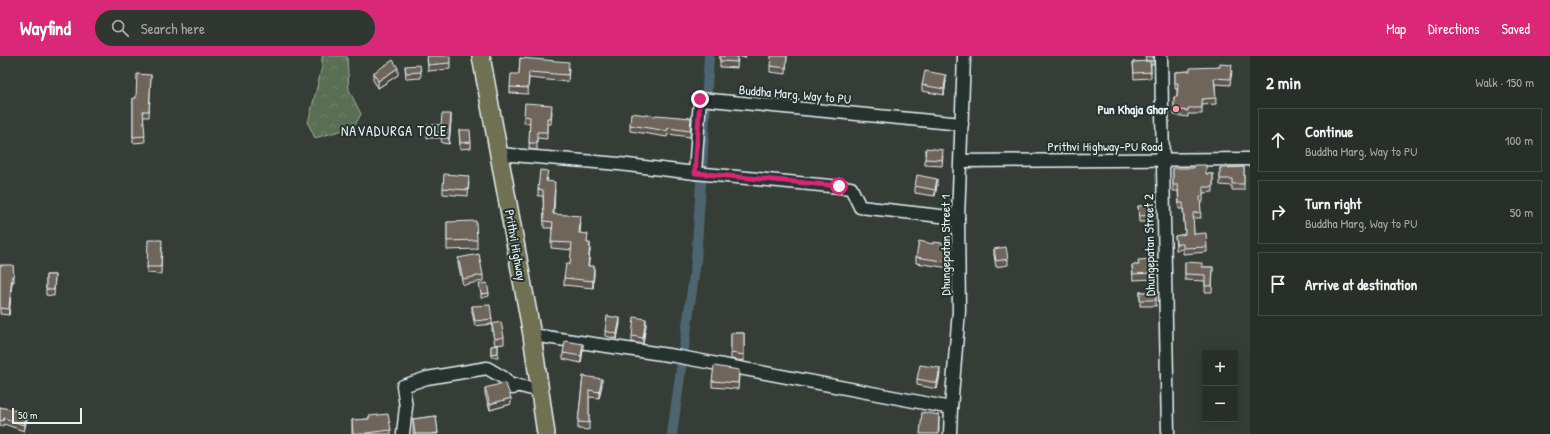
<!DOCTYPE html>
<html lang="en">
<head>
<meta charset="utf-8">
<style>
	:root { --surface:#282e28; --page:#303630; --text:#f1f3f6; --muted:#a5a8a8; --line:#444a45; --accent:#db2777 }
	body { margin:0; font-family:"Patrick Hand",sans-serif; background:var(--page); color:var(--text) }
	.controls { position:absolute; right:12px; bottom:12px; display:grid; overflow:hidden; border-radius:0px; box-shadow:0 4px 16px #0002 }
	.controls button { width:36px; height:36px; display:grid; place-items:center; padding:0; border:0; border-bottom:1px solid var(--line); background:var(--surface); color:var(--text); font:20px sans-serif }
	.scale { position:absolute; left:12px; bottom:10px; width:70px; box-sizing:border-box; padding-left:4px; border:2px solid #e8f1f8; border-top:0; font-size:11px; line-height:14px; white-space:nowrap; color:#e8f1f8; -webkit-text-stroke:3px #26332d; paint-order:stroke }
	.stop { position:absolute; width:12px; height:12px; margin:-9px; border:3px solid #db2777; border-radius:50%; background:#fff }
	.stop.end { background:#db2777; border-color:#fff; box-shadow:0 1px 4px #0008 }
	.list { margin:0; padding:0; list-style:none }
	h2 { display:flex; justify-content:space-between; align-items:center; height:52px; margin:0; padding:0 16px; font-size:17px }
	h2 small { font-size:13px; font-weight:400; color:var(--muted) }
	.list li { display:grid; grid-template-columns:26px 1fr auto; gap:12px; align-items:center; box-sizing:border-box; height:64px; margin:0 8px 8px; padding:0 8px; border:1px solid var(--line); border-radius:0px }
	.list b { display:block; font-size:15px; white-space:nowrap }
	.list p { margin:0; font-size:13px; white-space:nowrap; color:var(--muted) }
	.list em { font-size:13px; font-style:normal; color:var(--muted) }
	.icon { flex:none; width:22px; height:22px; fill:none; stroke:currentColor; stroke-width:2; stroke-linecap:round; stroke-linejoin:round }
	.map { position:relative; flex:none; width:1250px; height:378px; overflow:hidden }
	header { display:flex; align-items:center; gap:24px; box-sizing:border-box; height:56px; padding:0 20px; background:var(--accent); color:#fff }
	header strong { font-size:19px }
	nav { display:flex; gap:22px; margin-inline-start:auto; font-size:14px }
	.search { width:280px; height:36px; background:var(--page); display:flex; align-items:center; gap:10px; box-sizing:border-box; padding:0 14px; border-radius:22px; color:var(--muted); font-size:15px }
	main { display:flex }
	aside { flex:1; background:var(--surface) }
	.map>svg:first-child { display:block }
</style>
</head>
<body>
<header>
<strong>Wayfind</strong>
<div class="search"><svg class="icon" aria-label="search" viewBox="0 0 24 24"><circle cx="10" cy="10" r="6"/><path d="M15 15l6 6"/></svg>Search here</div>
<nav><a>Map</a><a>Directions</a><a>Saved</a></nav>
</header>
<main>
<div class="map">
<svg width="1250" height="378" viewBox="0 0 1250 378">
	<defs>
		<pattern id="forest-crowns" width="20" height="18" patternUnits="userSpaceOnUse"><rect width="20" height="18" fill="#5a6e52"/><path d="M2 6a3 3 0 1 1 6 0M12 15a3 3 0 1 1 6 0" fill="none" stroke="#72836c"/></pattern>
	</defs>
	<rect width="100%" height="100%" fill="#353d36"/>
	<filter id="ink" filterUnits="userSpaceOnUse"><feTurbulence type="fractalNoise" baseFrequency=".025" numOctaves="2"/><feDisplacementMap in="SourceGraphic" scale="8" xChannelSelector="R" yChannelSelector="G"/><feConvolveMatrix kernelMatrix="1 2 1 2 8 2 1 2 1" color-interpolation-filters="sRGB"/></filter>
	<g filter="url(#ink)">
		<path fill="url(#forest-crowns)" stroke="#a1b0a5" d="M322,0H347L349,34L361,58L354,71L315,82L308,67L322,11Z"/>
		<g fill="none" stroke-linecap="round" stroke-linejoin="round">
			<path stroke="#4d6571" stroke-width="10" d="M672,378L696,205L709,0"/>
			<defs>
				<g id="minor">
					<path d="M1161,0L1168,378"/>
					<path d="M500,98L619,108L695,117L700,43L962,68"/>
					<path d="M961,105L1250,103"/>
					<path d="M695,117L851,132L860,151L958,162"/>
					<path d="M532,279L675,300L951,352"/>
					<path d="M403,378L406,351L403,330L427,322L487,312L504,322L513,332L516,329L540,335"/>
					<path d="M950,378L951,352L959,255L958,162L964,0"/>
				</g>
				<path id="highway" d="M481,0L532,279L546,378"/>
			</defs>
			<use href="#minor" stroke="#e8f1f8" stroke-width="15"/>
			<use href="#highway" stroke="#e8f1f8" stroke-width="20"/>
			<use href="#minor" stroke="#26332d" stroke-width="12"/>
			<use href="#highway" stroke="#706f52" stroke-width="17"/>
		</g>
		<g fill="#60574d" stroke="#e8f1f8">
			<path d="M427,0L450,7V13L428,15Z"/>
			<path d="M720,0H738L737,12L720,11Z"/>
			<path d="M738,0H746L745,2Z"/>
			<path d="M787,0L786,18L770,16V10Z"/>
			<path d="M520,2L569,12L568,26L529,22L528,38L510,37V31L519,18Z"/>
			<path d="M1154,5V8H1151V22L1134,23L1133,6Z"/>
			<path d="M405,10L421,16V22L406,23Z"/>
			<path d="M1220,11L1232,15L1230,29L1215,28L1216,48L1202,49V58H1188V61L1174,59V41H1177V33H1175V16L1190,15Z"/>
			<path d="M373,17L398,19L378,32L373,24Z"/>
			<path d="M151,19L149,61H143L145,86L133,87V42H136Z"/>
			<path d="M946,25L944,39L922,35V29Z"/>
			<path d="M552,55L551,68H547V83L537,82V94L529,93L530,67H524V60Z"/>
			<path d="M451,64L449,88L442,87L441,82H427V69H441Z"/>
			<path d="M691,68L690,81L668,78L667,81L630,75V69Z"/>
			<path d="M459,74L471,86V92L460,93Z"/>
			<path d="M943,100L942,110L925,109V103Z"/>
			<path d="M1244,111V134H1232V130L1220,129V112Z"/>
			<path d="M1173,112L1206,118H1213V136L1203,137V146H1200L1201,162H1193L1194,178L1207,191V196L1183,198V193L1176,194L1175,180L1185,178L1183,153H1179L1178,135H1173Z"/>
			<path d="M548,122L547,125L555,133L554,158L581,167L580,177L588,187L590,194L588,210L594,217L593,232L564,229V222L570,208L572,194L551,192L552,172H544L543,140H538V133Z"/>
			<path d="M469,126L468,140L443,138V132Z"/>
			<path d="M937,129L935,140L915,137V130Z"/>
			<path d="M1138,150L1153,159V166H1139Z"/>
			<path d="M447,166L477,184V193L447,194Z"/>
			<path d="M162,191L161,218L147,217V211Z"/>
			<path d="M994,193L1008,203V209L996,211L994,199Z"/>
			<path d="M950,194L949,212L916,207V201Z"/>
			<path d="M458,202L483,219V225L463,229L458,208Z"/>
			<path d="M1185,206L1202,211H1213L1212,236H1205V225L1185,224Z"/>
			<path d="M0,209L14,220V226H12L9,259L0,258Z"/>
			<path d="M1132,209H1138L1154,217V223L1133,224Z"/>
			<path d="M46,219H55L54,240L46,239Z"/>
			<rect x="1140" y="236" width="16" height="14"/>
			<path d="M472,250L492,263V268L504,281V288L495,289L492,274V268L475,270L472,256Z"/>
			<path d="M620,267L617,283L605,280V275Z"/>
			<path d="M646,269L643,288L632,286V280Z"/>
			<path d="M731,277H744V305L731,303Z"/>
			<path d="M498,289V301H491V290Z"/>
			<path d="M583,294L581,307L563,303V297Z"/>
			<path d="M940,318L937,333L917,329V323Z"/>
			<path d="M583,320L602,329L599,342L589,341V374L578,373V366Z"/>
			<path d="M739,320L738,333L712,331V325Z"/>
			<path d="M485,332L511,348L490,354L485,338Z"/>
			<path d="M0,351L27,363L24,375L4,368L3,371L0,370Z"/>
			<path d="M369,360L391,374V378H352V364L369,363Z"/>
			<path d="M436,360L438,378H413V363Z"/>
		</g>
		<g fill="#4e473f" stroke="#e8f1f8">
			<path d="M398,12V19L378,32V25Z"/>
			<path d="M946,19V25L944,39V33Z"/>
			<path d="M451,58V64L449,88V82Z"/>
			<path d="M937,123V129L935,140V134Z"/>
			<path d="M590,187V194L588,217V210Z"/>
			<path d="M594,210V217L593,232V225Z"/>
			<path d="M12,220V226L9,259V253Z"/>
			<path d="M489,237V240L481,242V238Z"/>
			<path d="M620,262V267L617,283V278Z"/>
			<path d="M646,263V269L643,288V282Z"/>
			<path d="M583,288V294L581,307V300Z"/>
			<path d="M940,312V318L937,333V327Z"/>
			<path d="M602,323V329L599,342V336Z"/>
			<path d="M511,342V348L490,354V348Z"/>
			<path d="M27,357V363L24,375V369Z"/>
			<path d="M939,359V378H938Z"/>
		</g>
		<g fill="#70655a" stroke="#e8f1f8">
			<path d="M427,0H450V7L428,9Z"/>
			<path d="M720,0H737V6L720,5Z"/>
			<path d="M771,0H787L786,12L770,10Z"/>
			<path d="M1145,0H1153L1154,5H1146Z"/>
			<path d="M520,2L569,6L568,19L529,16L528,32L510,31L511,18H519Z"/>
			<path d="M393,4L398,12L378,25L373,17Z"/>
			<path d="M1150,5L1151,16L1134,17L1133,6Z"/>
			<path d="M1220,8L1232,9L1230,23L1214,22L1216,42L1202,43V52H1188V55L1174,53V41H1177L1178,27H1175V16L1190,15V12L1220,11Z"/>
			<path d="M420,9L421,16L406,17L405,10Z"/>
			<path d="M925,15L946,19L944,33L922,29Z"/>
			<path d="M137,18L151,19L149,55H143L145,80L133,81V42H136Z"/>
			<path d="M525,47L552,49L551,62H547V76H537V87H529L530,61L524,60Z"/>
			<path d="M631,57L655,60L656,59L691,62L690,75L668,72L667,75L630,69Z"/>
			<path d="M442,58H451L449,82H442L441,77L427,76V69H441Z"/>
			<path d="M459,74H470L471,86L460,87Z"/>
			<path d="M926,92L943,94L942,104L925,103Z"/>
			<path d="M1194,109H1206V118H1213V131H1203V140L1200,141L1201,156L1193,157L1194,178L1206,177L1207,191L1183,192V188H1176L1175,180L1185,178L1183,147H1179L1178,129H1173V112H1194Z"/>
			<path d="M1244,111V128H1232V123H1220V112Z"/>
			<path d="M540,114L548,115L546,125L555,126L553,158L581,160L579,177L588,178L587,187H590L588,210H594L593,225L564,222L566,208H570L572,187L551,186L553,166L544,165L543,134L538,133Z"/>
			<path d="M444,118L469,120L468,134L443,132Z"/>
			<path d="M917,119L937,123L935,134L915,130Z"/>
			<path d="M1152,149L1153,159L1139,160L1138,150Z"/>
			<path d="M476,165L477,184L447,185V166Z"/>
			<path d="M148,184H162L161,211H147Z"/>
			<path d="M919,185L933,188V186L950,188L949,206L916,201Z"/>
			<path d="M1006,191L1008,203L996,205L994,193Z"/>
			<path d="M479,198L483,219L463,223L458,202Z"/>
			<path d="M1153,203L1154,217L1133,218L1132,209H1139L1138,204Z"/>
			<path d="M1185,206L1202,207V211H1213L1212,230H1205V219L1185,218Z"/>
			<path d="M0,209H13L14,220H12L9,253L0,252Z"/>
			<path d="M46,219H55L54,234L46,233Z"/>
			<path d="M487,227L489,237L481,238L479,228Z"/>
			<rect x="1140" y="236" width="16" height="8"/>
			<path d="M490,249L492,263L475,265L472,250Z"/>
			<path d="M607,260L620,262L617,278L605,275Z"/>
			<path d="M634,261L646,263L643,282L632,280Z"/>
			<path d="M501,266L504,281L495,283L492,268Z"/>
			<path d="M731,277H744V299L731,297Z"/>
			<path d="M565,285L583,288L581,300L563,297Z"/>
			<path d="M498,289V297L491,298V290Z"/>
			<path d="M920,309L940,312L937,327L917,323Z"/>
			<path d="M714,310L739,314L738,327L712,325Z"/>
			<path d="M583,320L602,323L599,336L589,334V367L578,366Z"/>
			<path d="M504,327L507,331L511,342L490,348L485,332Z"/>
			<path d="M0,351L27,357L24,369L4,362L3,365L0,364Z"/>
			<path d="M922,356L939,359L938,378H920Z"/>
			<path d="M388,358L391,374L366,377V378H353L352,364L369,363V360Z"/>
			<path d="M436,360L438,377L431,378H415L413,363Z"/>
		</g>
	</g>
	<g fill="none" stroke-linecap="round" stroke-linejoin="round" filter="url(#ink)">
		<path stroke="#db2777" stroke-width="5" d="M700,43L695,117L839,130"/>
	</g>
	<circle fill="#ff9aa2" stroke="#26332d" stroke-width="1.5" cx="1176" cy="53" r="4"/>
	<g text-anchor="middle" stroke-width="4" stroke-linejoin="round" paint-order="stroke">
		<g font-size="13" fill="#e8f1f8" stroke="#26332d">
			<text transform="translate(795 38) rotate(5)" y="5">Buddha Marg, Way to PU</text>
			<text x="1105" y="95">Prithvi Highway-PU Road</text>
			<text transform="translate(516 189) rotate(80)" y="5">Prithvi Highway</text>
			<text transform="translate(945 189) rotate(-90)" y="5">Dhungepatan Street 1</text>
			<text transform="translate(1149 189) rotate(-91)" y="5">Dhungepatan Street 2</text>
		</g>
		<g font-size="13" font-weight="bold" fill="#e8f1f8" stroke="#26332d" text-anchor="end">
			<text x="1168" y="58">Pun Khaja Ghar</text>
		</g>
		<g font-size="14" letter-spacing="1" fill="#e8f1f8" stroke="#26332d">
			<text x="394" y="80">NAVADURGA TOLE</text>
		</g>
	</g>
</svg>
<div class="controls">
<button>+</button>
<button>−</button>
</div>
<div class="scale">50 m</div>
<div class="stop" style="left:839px;top:130px"></div>
<div class="stop end" style="left:700px;top:43px"></div>
</div>
<aside>
<h2>2 min<small>Walk · 150 m</small></h2>
<ul class="list">
<li><svg class="icon" aria-label="ahead" viewBox="0 0 24 24"><path d="M12 20V5M6 11l6-6 6 6"/></svg><div><b>Continue</b><p>Buddha Marg, Way to PU</p></div><em>100 m</em></li>
<li><svg class="icon" aria-label="right" viewBox="0 0 24 24"><path d="M7 20v-9h11M14 6l5 5-5 5"/></svg><div><b>Turn right</b><p>Buddha Marg, Way to PU</p></div><em>50 m</em></li>
<li><svg class="icon" aria-label="arrive" viewBox="0 0 24 24"><path d="M6 21V4h12l-3 4 3 4H6"/></svg><div><b>Arrive at destination</b></div></li>
</ul>
</aside>
</main>
</body>
</html>
